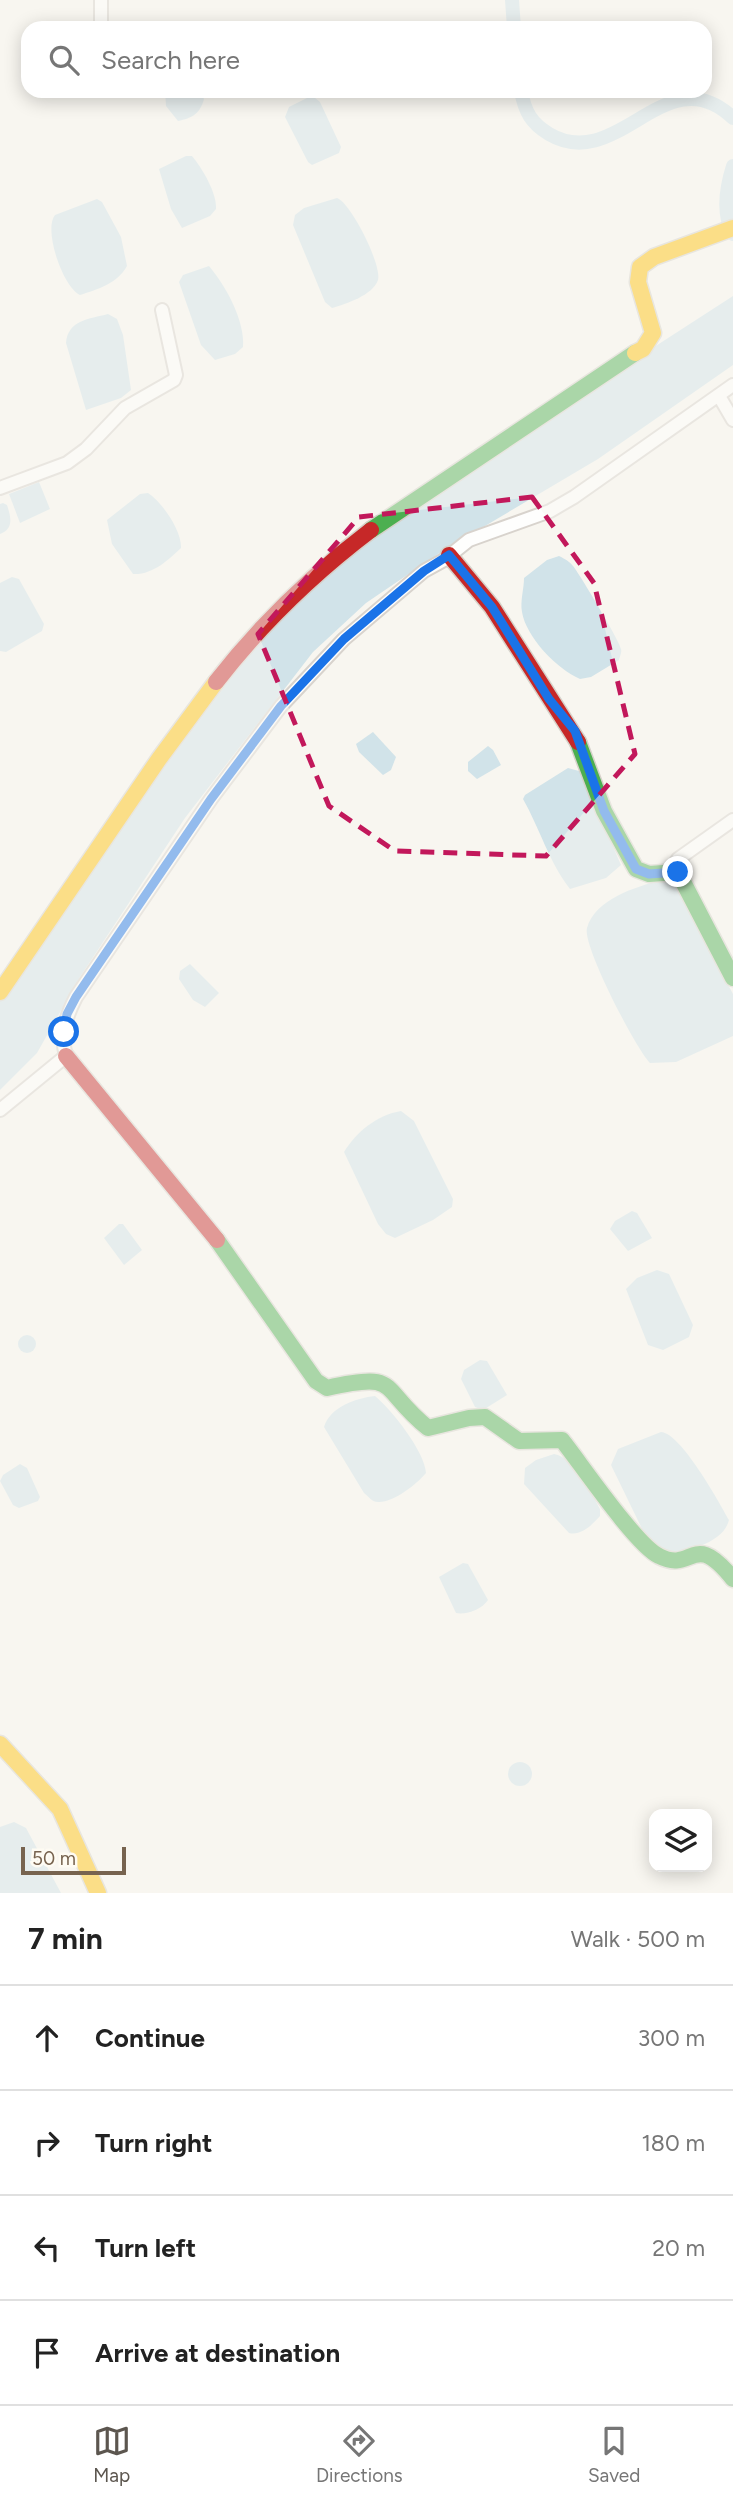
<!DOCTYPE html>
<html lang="en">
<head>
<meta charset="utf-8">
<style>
	:root { --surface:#fff; --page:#f6f6f6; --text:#222; --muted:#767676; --line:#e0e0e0; --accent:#5c564f }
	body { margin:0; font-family:Figtree,sans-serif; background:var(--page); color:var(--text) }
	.controls { position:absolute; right:21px; bottom:21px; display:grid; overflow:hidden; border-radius:14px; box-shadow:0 4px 18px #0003 }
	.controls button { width:63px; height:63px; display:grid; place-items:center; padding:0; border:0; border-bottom:2px solid var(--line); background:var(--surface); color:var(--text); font:35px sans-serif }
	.scale { position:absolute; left:21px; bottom:18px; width:105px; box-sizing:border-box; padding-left:7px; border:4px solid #77634f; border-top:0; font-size:19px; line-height:24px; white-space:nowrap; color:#77634f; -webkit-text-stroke:5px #fefbf3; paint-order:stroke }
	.stop { position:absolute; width:21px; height:21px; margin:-16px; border:5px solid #1a73e8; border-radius:50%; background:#fff }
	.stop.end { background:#1a73e8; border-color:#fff; box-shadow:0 2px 7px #0008 }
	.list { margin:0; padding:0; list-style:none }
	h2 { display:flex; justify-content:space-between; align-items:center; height:91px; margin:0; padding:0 28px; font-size:30px }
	h2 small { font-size:23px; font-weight:400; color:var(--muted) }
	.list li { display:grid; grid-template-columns:46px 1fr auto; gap:21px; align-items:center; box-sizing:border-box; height:105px; padding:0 28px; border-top:2px solid var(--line) }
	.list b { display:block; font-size:26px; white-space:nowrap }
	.list em { font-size:23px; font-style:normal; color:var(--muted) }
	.icon { flex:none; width:38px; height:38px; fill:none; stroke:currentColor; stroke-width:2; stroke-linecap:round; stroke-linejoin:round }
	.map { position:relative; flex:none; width:733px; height:1893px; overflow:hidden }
	.search { position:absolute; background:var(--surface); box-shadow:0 4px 18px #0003; left:21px; right:21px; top:21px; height:77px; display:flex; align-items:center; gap:18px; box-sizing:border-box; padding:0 24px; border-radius:21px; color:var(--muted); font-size:26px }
	.sheet { height:511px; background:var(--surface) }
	nav { display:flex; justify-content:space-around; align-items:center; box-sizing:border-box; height:98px; border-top:2px solid var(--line); background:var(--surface); font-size:19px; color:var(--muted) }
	nav a { display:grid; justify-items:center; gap:4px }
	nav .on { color:var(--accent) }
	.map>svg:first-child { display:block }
</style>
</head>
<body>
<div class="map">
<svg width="733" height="1893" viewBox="0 0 733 1893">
	<rect width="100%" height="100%" fill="#f8f6f0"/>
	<g fill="#d1e3e9">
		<path d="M165,91H200L204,99C200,114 192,118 178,121L166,106Z"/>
		<path d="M309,97H314L320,102L341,147L339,153L312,165L308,162L285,117L289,107Z"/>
		<path d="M186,156H192C202,168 217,193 216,209L210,216L182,228L171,209L159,169Z"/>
		<path d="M337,198C351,203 382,265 378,280C373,295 346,304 332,308L325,302L293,225L295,215L304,208Z"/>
		<path d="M97,199L102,202L121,237L127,266C117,284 98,289 80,295C63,287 43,230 55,215Z"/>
		<path d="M209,266C226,286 245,321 243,347L235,354L215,360L201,345L179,282L183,275Z"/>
		<path d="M733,296V365L598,459L441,552L366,603L313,652L185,818L80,977L37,1053L0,1090V989L279,613L388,519Z"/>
		<path d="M108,314L117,319L123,335L131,390L121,398L86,410L66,343C68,320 89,319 108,314Z"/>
		<path d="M39,482L50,509L20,523L9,494Z"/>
		<path d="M148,493C162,502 182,531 181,548C168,560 153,575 133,574L112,544L107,520L140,494Z"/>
		<path d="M3,503L7,505C11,517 14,529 0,534V504Z"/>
		<path d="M559,556C565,559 569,561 573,566C579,573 621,643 621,649C622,652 620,656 619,660L591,677L580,679C557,669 526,637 522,612C520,601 524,589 524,578L547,560Z"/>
		<path d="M12,577L19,579L44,624L42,631L6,652L0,651V583Z"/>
		<path d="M373,732L396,757L391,770L383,775L359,752L356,744Z"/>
		<path d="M488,746L493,750L501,765L477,779L468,771V762Z"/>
		<path d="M568,768L579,771L583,777L621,865L606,878L570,889C549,862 540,829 523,799L525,795Z"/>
		<path d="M661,880L670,881L675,886L733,994V1036L676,1062L650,1063C636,1049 582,945 587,928C595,899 636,887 661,880Z"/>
		<path d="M190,964L219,993L205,1007L193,1000L179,979L180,971Z"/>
		<path d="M401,1111L414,1121L453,1199L452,1207L433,1220L395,1238L386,1234L378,1224L344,1152C356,1132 377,1115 401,1111Z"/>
		<path d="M632,1211L637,1213L652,1238L628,1251L610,1229L615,1221Z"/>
		<path d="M119,1224H123L142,1250L124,1265L104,1238Z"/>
		<path d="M657,1270L669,1274L693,1325L689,1337L663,1350L648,1345L626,1289L637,1278Z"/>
		<circle cx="27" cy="1344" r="9"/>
		<path d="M480,1360L487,1361L507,1395L483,1410L475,1407L461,1379L464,1370Z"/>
		<path d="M375,1396C392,1410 425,1452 426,1473C417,1484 393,1503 378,1502C372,1502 369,1497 364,1493L324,1427C330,1407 356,1398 375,1396Z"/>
		<path d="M661,1432C681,1433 719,1502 729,1520C723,1544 686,1551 665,1554L645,1535L611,1465L618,1449Z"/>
		<path d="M554,1454C575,1458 591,1492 600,1509V1516C592,1525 581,1536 569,1533L524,1484L525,1468L536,1460Z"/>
		<path d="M20,1464L27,1468L40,1497L38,1501L19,1508L13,1505L0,1481L3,1475Z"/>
		<path d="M463,1563L468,1564L488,1600C482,1609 467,1615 456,1613L439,1577Z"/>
		<circle cx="520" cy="1774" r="12"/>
		<path d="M14,1822L26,1828L61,1893H0V1827Z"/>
	</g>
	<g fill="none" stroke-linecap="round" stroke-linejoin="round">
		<g stroke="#d1e3e9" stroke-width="14">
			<path d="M512,0L514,28"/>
			<path d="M521,91C525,112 531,123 549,134C618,175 666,54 733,118"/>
			<path d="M733,166C726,188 722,213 733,234"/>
		</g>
		<defs>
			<g id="street">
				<path d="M101,28V0"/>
				<path d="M719,396L733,420"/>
				<path d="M0,488L67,463L86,449L125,408L174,380L176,375L162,310"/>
				<path d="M671,870L678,859L733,820"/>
				<path d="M0,1110L66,1056C60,1035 66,1016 76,997L211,799L281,706L344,639L424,571L444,560L469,540L550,511L574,497L733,385"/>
			</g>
			<g id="fast">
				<path d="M371,530L635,353"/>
				<path d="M578,742L604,811L636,869L649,874L678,872L733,978"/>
				<path d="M217,1240L316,1381L327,1388C402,1371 378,1388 428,1428L469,1418L485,1417L519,1441L562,1440C581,1464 636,1545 659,1556C694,1574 692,1528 733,1579"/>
			</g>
			<g id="slow">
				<path d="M635,353L643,349L653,333L638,282L640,267L654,257L733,228"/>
				<path d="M0,992L159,759L216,682"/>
				<path d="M0,1744L60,1809L98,1893"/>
			</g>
			<g id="jam">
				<path d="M449,555L492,607L578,742"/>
				<path d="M216,682C261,624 313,574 371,530"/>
				<path d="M66,1056L217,1240"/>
			</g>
		</defs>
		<use href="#street" stroke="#d8d3cd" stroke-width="16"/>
		<use href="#fast" stroke="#d6d2ca" stroke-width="19"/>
		<use href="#slow" stroke="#d6d2ca" stroke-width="19"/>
		<use href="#jam" stroke="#d6d2ca" stroke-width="19"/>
		<use href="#street" stroke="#fefefd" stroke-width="12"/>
		<use href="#fast" stroke="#4caf50" stroke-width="16"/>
		<use href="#slow" stroke="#ffc107" stroke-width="16"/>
		<use href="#jam" stroke="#c62828" stroke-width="16"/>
	</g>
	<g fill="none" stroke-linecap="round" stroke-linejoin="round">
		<path stroke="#1a73e8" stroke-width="9" d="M64,1032L67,1014L76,997L211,799L281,706L344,639L424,571L449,555L492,607L549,699L575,731L604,811L636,869L649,874L678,872"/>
	</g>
	<path d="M0 0H733V1893H0ZM532,497L594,583L635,754L546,856L395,851L329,806L258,634L359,517Z" fill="#f8f6f0" fill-opacity=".55" fill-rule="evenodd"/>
	<path fill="none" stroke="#c2185b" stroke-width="5" stroke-dasharray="14 9" stroke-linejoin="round" d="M532,497L594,583L635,754L546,856L395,851L329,806L258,634L359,517Z"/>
</svg>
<div class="controls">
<button><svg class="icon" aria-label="layers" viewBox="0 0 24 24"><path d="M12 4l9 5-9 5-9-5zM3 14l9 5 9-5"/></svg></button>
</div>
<div class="scale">50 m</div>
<div class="stop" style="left:64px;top:1032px"></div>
<div class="stop end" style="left:678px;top:872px"></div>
<div class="search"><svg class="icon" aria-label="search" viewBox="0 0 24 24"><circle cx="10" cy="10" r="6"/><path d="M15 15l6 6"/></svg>Search here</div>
</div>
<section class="sheet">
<h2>7 min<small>Walk · 500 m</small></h2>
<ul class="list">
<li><svg class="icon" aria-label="ahead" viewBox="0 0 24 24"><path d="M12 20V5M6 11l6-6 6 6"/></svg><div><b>Continue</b></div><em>300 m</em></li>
<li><svg class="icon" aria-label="right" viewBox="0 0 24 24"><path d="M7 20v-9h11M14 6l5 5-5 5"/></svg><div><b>Turn right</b></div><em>180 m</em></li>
<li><svg class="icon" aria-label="left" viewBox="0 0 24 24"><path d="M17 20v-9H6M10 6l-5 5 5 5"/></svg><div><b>Turn left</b></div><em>20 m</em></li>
<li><svg class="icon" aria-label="arrive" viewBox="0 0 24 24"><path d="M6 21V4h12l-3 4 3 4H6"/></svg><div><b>Arrive at destination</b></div></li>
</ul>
</section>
<nav>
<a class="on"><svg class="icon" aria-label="map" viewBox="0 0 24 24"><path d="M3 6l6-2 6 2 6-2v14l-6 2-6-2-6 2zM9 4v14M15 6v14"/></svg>Map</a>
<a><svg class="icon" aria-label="directions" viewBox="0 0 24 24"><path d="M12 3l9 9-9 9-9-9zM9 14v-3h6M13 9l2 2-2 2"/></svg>Directions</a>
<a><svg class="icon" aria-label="saved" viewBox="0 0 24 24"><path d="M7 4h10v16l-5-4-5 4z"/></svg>Saved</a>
</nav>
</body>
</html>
